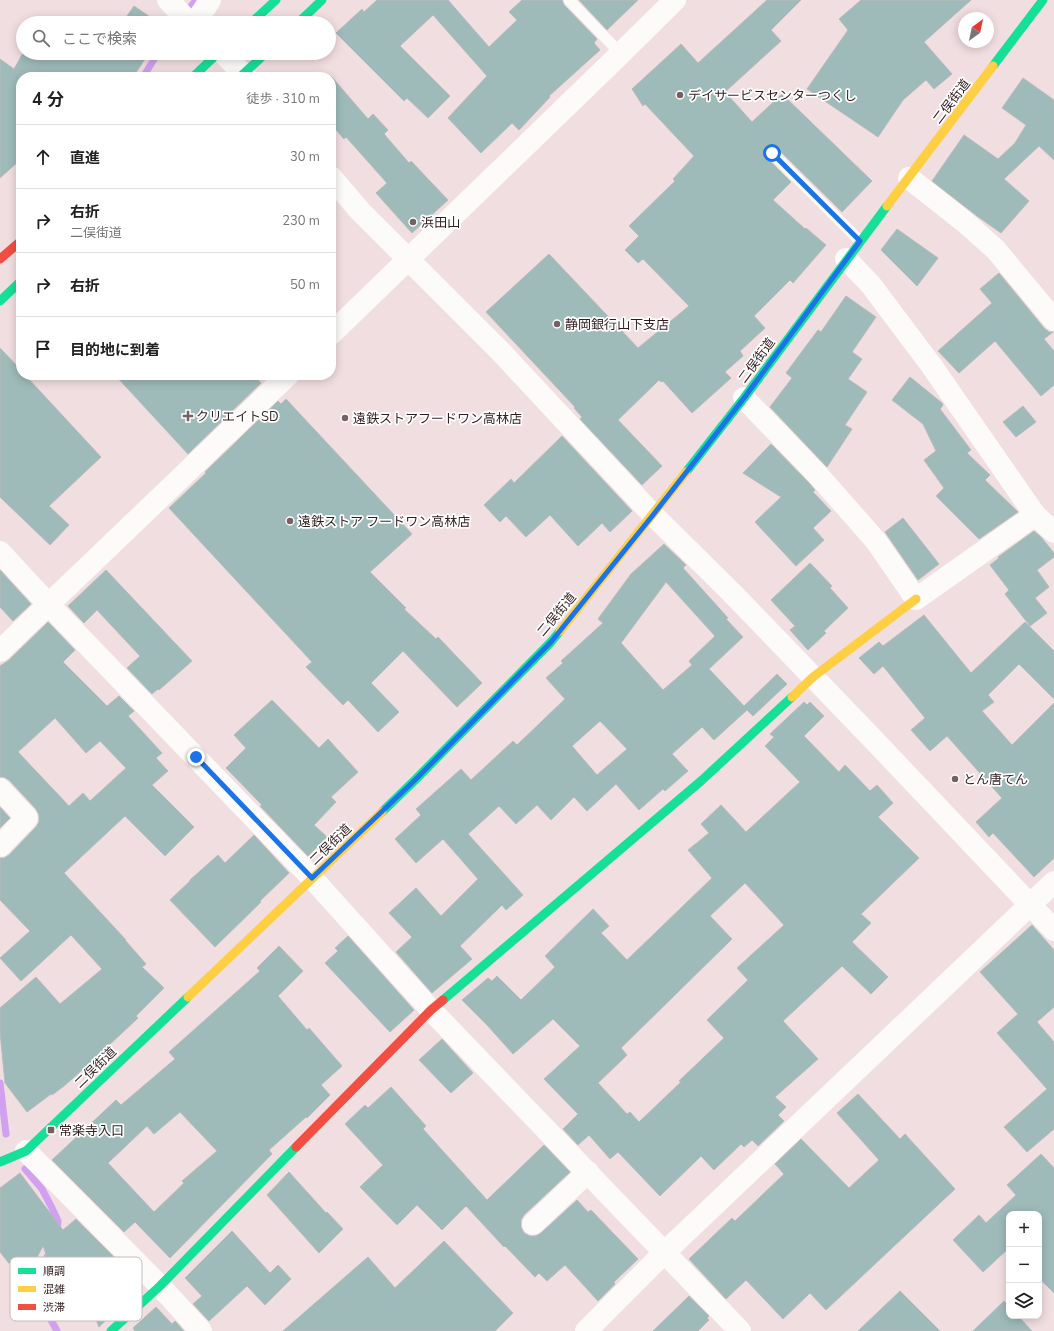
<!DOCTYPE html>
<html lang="ja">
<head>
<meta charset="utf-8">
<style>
	:root { --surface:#fff; --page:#f6f6f6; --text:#222; --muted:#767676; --line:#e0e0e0 }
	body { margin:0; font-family:"Nunito Sans","Noto Sans JP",sans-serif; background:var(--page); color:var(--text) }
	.controls { position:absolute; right:12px; bottom:12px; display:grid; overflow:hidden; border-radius:8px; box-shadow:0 2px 10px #0003 }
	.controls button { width:36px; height:36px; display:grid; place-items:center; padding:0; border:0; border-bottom:1px solid var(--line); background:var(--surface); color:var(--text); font:20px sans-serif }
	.compass { position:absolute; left:958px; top:12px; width:36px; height:36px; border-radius:50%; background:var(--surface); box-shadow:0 2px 10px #0003; rotate:33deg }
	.stop { position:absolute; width:12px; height:12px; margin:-9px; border:3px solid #1a73e8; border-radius:50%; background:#fff }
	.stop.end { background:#1a73e8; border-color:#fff; box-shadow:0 1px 4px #0008 }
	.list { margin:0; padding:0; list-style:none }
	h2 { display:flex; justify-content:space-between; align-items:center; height:52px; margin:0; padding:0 16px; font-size:17px }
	h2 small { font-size:13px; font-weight:400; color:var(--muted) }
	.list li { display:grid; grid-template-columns:26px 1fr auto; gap:12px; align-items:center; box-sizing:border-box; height:64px; padding:0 16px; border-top:1px solid var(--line) }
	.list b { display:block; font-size:15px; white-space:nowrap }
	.list p { margin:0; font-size:13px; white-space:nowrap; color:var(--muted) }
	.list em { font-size:13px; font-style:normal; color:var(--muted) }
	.icon { flex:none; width:22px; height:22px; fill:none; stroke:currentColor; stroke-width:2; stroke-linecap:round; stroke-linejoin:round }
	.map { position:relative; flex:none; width:1054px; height:1331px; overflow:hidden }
	.search { position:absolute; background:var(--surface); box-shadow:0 2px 10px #0003; left:16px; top:16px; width:320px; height:44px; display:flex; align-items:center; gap:10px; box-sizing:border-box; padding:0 14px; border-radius:22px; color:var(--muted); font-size:15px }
	.panel { position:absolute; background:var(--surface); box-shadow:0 2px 10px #0003; left:16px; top:72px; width:320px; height:308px; border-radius:16px }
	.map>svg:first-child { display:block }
</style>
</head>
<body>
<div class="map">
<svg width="1054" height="1331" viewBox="0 0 1054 1331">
	<rect width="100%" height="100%" fill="#f1dee1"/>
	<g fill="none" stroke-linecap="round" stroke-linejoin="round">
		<g stroke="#d1a0f0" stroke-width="7">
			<path d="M185,14L196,0"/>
			<path d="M143,77L158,53"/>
			<path d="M0,1083L6,1134"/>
			<path d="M25,1169L42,1189L51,1206L58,1221L57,1231"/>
			<path d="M51,1250C47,1258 35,1276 36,1285C37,1297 51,1319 57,1331"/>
		</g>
	</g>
	<g fill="#9ebab9" stroke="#b7bbbb" fill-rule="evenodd">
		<path d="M377,0H448L489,47L517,20L509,12L522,0H562L564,5L597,39L594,43L600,50L549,96L550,97L519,130L512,123L481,153L448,118L487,76L433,15L400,46L450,96L428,118L407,98L404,101L336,33L362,9L364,12Z"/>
		<path d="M579,0H638L607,30Z"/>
		<path d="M767,0H801L771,30L781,41L725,92L752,122L782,94L872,181L842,212L777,148L771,146L767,148L765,152L767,158L791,182L773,200L805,229L806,228L826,245L793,283L790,280L754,316L765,328L740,351L743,356L725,372L731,378L692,413L663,381L661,382L659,380L618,420L662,466L642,485L580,419L582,417L574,408L575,407L486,312L549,254L638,348L689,306L643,259L638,263L625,250L639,236L629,226L675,181L673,179L694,156L645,104L643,106L632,89L681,44L698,63Z"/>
		<path d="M861,0H971L924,42L952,74L934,89L926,80L903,100L878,137L807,89L848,30L839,19Z"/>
		<path d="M134,6L159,23H122Z"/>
		<path d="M23,53H149L133,77H21V159L0,178V59L14,69Z"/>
		<path d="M331,76L368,119L373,114L388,130L384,134L409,163L411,161L448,200L412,233L376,193L387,183L346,137L344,139L331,124Z"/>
		<path d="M1023,78L1054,100V160L1039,146L1004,179L1029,201L1001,233L977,216L932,181L964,135L998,159L1015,143L1026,125L1002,108Z"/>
		<path d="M897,229L938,258L917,286L881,250Z"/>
		<path d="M999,273L1044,328L1049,332H1053L1044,339L1054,351V385L1041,396L995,341L959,373L938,351L992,303L980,289Z"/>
		<path d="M846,296L876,317L852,352L862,359L848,379L867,392L845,425L852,429L827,467L770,407L792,378L786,373L818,330L821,332Z"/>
		<path d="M0,348L21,370V375H25L101,457L49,506L69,525L50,545L0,497Z"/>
		<path d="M115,375H254L261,383L188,454Z"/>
		<path d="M910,377L942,403L943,405L940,409L971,450L967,453L990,475L985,480L1018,512L979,539L936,496L944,488L924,460L936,451L923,424L892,400Z"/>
		<path d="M286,399L412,534L370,572L406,608L404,609L436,639L438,637L482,683L457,707L403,651L371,683L399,712L378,732L348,700L343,705L306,667L312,662L169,508L206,473L205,472L278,401L281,404Z"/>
		<path d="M1023,406L1036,422L1016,437L1003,422Z"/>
		<path d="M562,436L632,511L610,532L602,523L578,546L550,515L526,537L506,516L500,522L484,505L511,479L514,483Z"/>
		<path d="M771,444L809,483L815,490L813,492L831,511L813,528L824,540L796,566L755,522L781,497L743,473Z"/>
		<path d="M903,518L939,564L918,580L885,532Z"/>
		<path d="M1034,531L1041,537L1054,553V557L1037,570L1049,587L1035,598L1047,613L1030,626L1005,594L1009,590L990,565L999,558L998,557Z"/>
		<path d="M664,544L686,565L683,568L728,618L726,619L743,637L709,669L744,706L777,674L787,684L753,716L747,710L714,740L702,727L672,754L688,771L665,791L663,789L639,810L616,784L587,811L574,797L551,820L537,805L516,824L499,806L468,834L523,895L506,910L502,905L460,946L472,959L432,993L396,952L412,937L389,913L416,888L441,916L478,879L443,839L416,863L395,839L421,815L416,809L461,769L471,780L513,741L517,745L565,699L546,678L563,663L561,661L603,623L598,619L631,574ZM666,582L715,636L689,661L692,665L663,690L621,643ZM600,721L627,749L597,775L572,746Z"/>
		<path d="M810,563L832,586L830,588L848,608L824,631L826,633L808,650L790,630L795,626L771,600Z"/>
		<path d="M0,570L31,604L13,621L0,607Z"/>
		<path d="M106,570L192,661L159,690L158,689L152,694L127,668L140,656L97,610L84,623L68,606Z"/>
		<path d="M924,615L971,673L1025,622L1054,651V699L1019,664L988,695L994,702L982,711L1012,745L1054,703V858L1034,877L993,833L989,837L976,822L1002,798L947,736L930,751L911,730L925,718L883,666L874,674L859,658L879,642L883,646Z"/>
		<path d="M48,622L75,650L63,662L107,706L119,696L134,711L128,716L162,753L156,758L168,771L152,785L194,827L165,856L125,816L64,873L126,940H125L146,964L142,967L164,988L136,1016L138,1018L89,1064L64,1086L52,1095L51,1094L27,1112L5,1083L0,1032V1008L36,977L60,1004L102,969L71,935L21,981L0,958L30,931L0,900V858H4L9,855L36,827L39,822V815L36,809L9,780L4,777H0V666L9,660ZM55,718L86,753L100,741L126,768L90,801L83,793L69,806L18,752Z"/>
		<path d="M272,700L319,748L328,739L358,772L331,797L336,802L314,825L327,837L308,856L260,806L262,805L226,768L246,748L234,735Z"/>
		<path d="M804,702L807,705L810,702L824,716L804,736L839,772L845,765L870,791L877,785L893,803L878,817L919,858L861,914L871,923L852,942L888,977L871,994L842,966L783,1021L818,1059L775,1097L786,1107L778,1115L784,1121L758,1146L752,1140L744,1147L741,1144L714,1170L701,1156L660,1196L618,1152L610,1159L589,1135L578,1145L563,1129L578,1114L544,1079L580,1046L553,1019L513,1054L487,1025L462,1000L488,978L492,981L497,976L521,1000L555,967L545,956L593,909L609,926L601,933L627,960L712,878L688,850L709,833L701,824L721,805L746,832L800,782L765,746L774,737L770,734ZM745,883L784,925L737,968L748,980L707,1020L724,1038L679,1081L681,1082L639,1122L630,1112L627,1114L598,1083L627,1055L621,1048L732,939L710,916Z"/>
		<path d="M0,807L10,818L0,828Z"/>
		<path d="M254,835L289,873L260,901L261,902L215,947L170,900L190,881V880L218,855L225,863Z"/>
		<path d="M1032,925L1054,950V1007L1037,1022L1054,1042V1129L1027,1152L1004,1127L1047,1089L997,1033L1018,1014L980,972Z"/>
		<path d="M348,936L414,1010L390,1032L325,963L338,951L335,948Z"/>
		<path d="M279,946L303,971L278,996L307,1030L309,1028L342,1066L321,1085L330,1095L307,1118L306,1117L269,1150L272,1154L170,1258L135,1222L124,1232L52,1160L116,1100L121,1105L175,1059L169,1052L260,971L257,968ZM180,1112L217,1151L182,1181L184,1183L154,1212L108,1163L147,1126L154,1134Z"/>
		<path d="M442,1039L473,1073L451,1093L419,1060Z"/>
		<path d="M391,1087L426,1126L423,1129L487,1200L544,1145L570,1172L524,1215L521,1220V1227L524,1233L530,1236H536L541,1233L577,1200L588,1212L591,1210L638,1259L614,1282L615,1284L598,1301L565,1265L547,1281L539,1273L535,1277L505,1246L504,1247L466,1206L442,1230L417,1205L397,1225L360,1187L383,1165L345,1124L365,1105L368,1108Z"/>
		<path d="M858,1094L900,1139L905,1134L955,1189L826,1310L810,1293L783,1319L746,1280L726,1299L689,1259L732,1218L735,1221L784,1174L775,1164L801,1139L849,1188L879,1160L837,1113Z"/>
		<path d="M1041,1154L1054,1168V1293L1039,1278V1214H1009V1248L983,1272L953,1240L979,1215L986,1223L1016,1195L1007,1185Z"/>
		<path d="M289,1172L326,1213L327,1212L343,1229L319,1253L267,1195Z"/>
		<path d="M20,1173L63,1230L76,1219L120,1263L140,1287L99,1327L90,1304L67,1312L43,1246L24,1282L0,1252V1188Z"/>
		<path d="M232,1231L270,1273L278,1265L291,1279L265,1305L247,1286L209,1321L193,1304L202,1296L185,1278Z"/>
		<path d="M444,1241L513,1313L495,1331H283L368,1257L395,1288Z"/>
		<path d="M900,1291L940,1331H858Z"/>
		<path d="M689,1296L709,1316L707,1318L709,1320L698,1331H653Z"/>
		<path d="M1004,1301L1009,1306V1316H1018L1032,1331H973Z"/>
		<path d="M156,1307L172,1324L175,1321L184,1331H135L133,1328Z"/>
	</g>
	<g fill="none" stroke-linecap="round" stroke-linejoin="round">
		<g stroke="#fdfafa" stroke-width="11">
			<path d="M569,0L621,54"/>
			<path d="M772,153L860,241"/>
		</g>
		<g stroke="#fdfafa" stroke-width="22">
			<path d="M168,0L190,23"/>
			<path d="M195,23L210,0"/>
			<path d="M223,53L246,77"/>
			<path d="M331,177L360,211L501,352L653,515L732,593L870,736L1054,930"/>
			<path d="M909,178L966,223L996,250L1054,320"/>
			<path d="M846,259L871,285L931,365L1035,515L1054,532"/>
			<path d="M331,334L611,63L675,0"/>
			<path d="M744,398L818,475L876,541L916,599L1035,515"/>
			<path d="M0,552L49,605L312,878L431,1010L740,1331"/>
			<path d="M0,651L288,375"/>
			<path d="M0,789L27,818L0,846"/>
			<path d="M26,1151L160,1286L201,1331"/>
			<path d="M533,1224L588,1172"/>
			<path d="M586,1331L665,1252L1054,882"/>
		</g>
		<g stroke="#16e098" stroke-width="9">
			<path d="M251,23L276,0"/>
			<path d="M298,23L322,0"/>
			<path d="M993,66L1043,0"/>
			<path d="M193,77L218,53"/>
			<path d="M240,77L266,53"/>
			<path d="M0,301L21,281"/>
			<path d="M686,472L744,398L887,206"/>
			<path d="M382,812L415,780L551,642L560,631"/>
			<path d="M443,1000L701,781L792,697"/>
			<path d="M0,1162L26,1151L188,997"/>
			<path d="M111,1331L160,1286L296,1147"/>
		</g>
		<g stroke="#ffcf43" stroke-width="9">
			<path d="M887,206L993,66"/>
			<path d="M560,631L686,472"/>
			<path d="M792,697L813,677L916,599"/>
			<path d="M188,997L382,812"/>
		</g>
		<g stroke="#f24e42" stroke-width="9">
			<path d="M0,259L21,241"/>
			<path d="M296,1147L431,1010L443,1000"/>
		</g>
	</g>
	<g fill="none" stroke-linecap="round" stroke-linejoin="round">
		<path stroke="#1a73e8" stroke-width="5" d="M196,757L312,878L415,780L551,642L653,515L744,398L860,241L772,153"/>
	</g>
	<g fill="#756164" stroke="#fff" stroke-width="1.5">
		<circle cx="680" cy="95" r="4"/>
		<circle cx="413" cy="222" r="4"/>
		<circle cx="557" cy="324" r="4"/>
		<path d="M186 410h4v4h4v4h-4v4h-4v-4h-4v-4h4z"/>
		<circle cx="345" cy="418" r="4"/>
		<circle cx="290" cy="521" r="4"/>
		<circle cx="955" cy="779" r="4"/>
		<rect x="47" y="1126" width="8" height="8" rx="2"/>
	</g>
	<g text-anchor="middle" stroke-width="3.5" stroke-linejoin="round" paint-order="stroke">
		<g font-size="13" fill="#321e21" stroke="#fff" text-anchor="start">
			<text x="688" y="100">デイサービスセンターつくし</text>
			<text x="421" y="227">浜田山</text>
			<text x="565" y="329">静岡銀行山下支店</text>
			<text x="196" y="421">クリエイトSD</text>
			<text x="353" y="423">遠鉄ストアフードワン高林店</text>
			<text x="298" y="526">遠鉄ストア フードワン高林店</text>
			<text x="963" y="784">とん唐てん</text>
			<text x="59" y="1135">常楽寺入口</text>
		</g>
		<g font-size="13" fill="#321e21" stroke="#fff">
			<text transform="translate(951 101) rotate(-53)" y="5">二俣街道</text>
			<text transform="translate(756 360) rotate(-54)" y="5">二俣街道</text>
			<text transform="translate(556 614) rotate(-50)" y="5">二俣街道</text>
			<text transform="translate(330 844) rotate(-44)" y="5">二俣街道</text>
			<text transform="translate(95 1067) rotate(-44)" y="5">二俣街道</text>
		</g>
	</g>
	<rect x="10" y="1257" width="132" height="64" rx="6" fill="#fff" stroke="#c2bcbc" stroke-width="1"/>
	<rect x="18" y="1268" width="18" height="6" fill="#16e098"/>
	<rect x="18" y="1286" width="18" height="6" fill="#ffcf43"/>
	<rect x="18" y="1304" width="18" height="6" fill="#f24e42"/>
	<g font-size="11" fill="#321e21">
		<text x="43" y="1275">順調</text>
		<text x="43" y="1293">混雑</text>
		<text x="43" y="1311">渋滞</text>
	</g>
</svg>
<div class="controls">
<button>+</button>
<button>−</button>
<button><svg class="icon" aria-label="layers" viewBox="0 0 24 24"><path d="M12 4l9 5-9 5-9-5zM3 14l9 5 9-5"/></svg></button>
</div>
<svg class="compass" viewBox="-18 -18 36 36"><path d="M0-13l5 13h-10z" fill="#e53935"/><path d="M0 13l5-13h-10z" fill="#767676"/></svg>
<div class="stop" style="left:772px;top:153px"></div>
<div class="stop end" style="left:196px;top:757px"></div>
<div class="search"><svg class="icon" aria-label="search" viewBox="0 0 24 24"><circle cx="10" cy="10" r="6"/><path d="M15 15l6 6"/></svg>ここで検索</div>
<section class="panel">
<h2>4 分<small>徒歩 · 310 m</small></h2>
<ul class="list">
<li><svg class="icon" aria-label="ahead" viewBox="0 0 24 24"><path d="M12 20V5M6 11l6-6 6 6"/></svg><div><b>直進</b></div><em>30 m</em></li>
<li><svg class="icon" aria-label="right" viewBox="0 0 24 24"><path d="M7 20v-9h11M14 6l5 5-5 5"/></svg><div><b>右折</b><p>二俣街道</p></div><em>230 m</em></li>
<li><svg class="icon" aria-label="right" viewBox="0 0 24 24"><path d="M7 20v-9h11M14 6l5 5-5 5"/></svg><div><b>右折</b></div><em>50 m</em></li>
<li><svg class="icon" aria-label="arrive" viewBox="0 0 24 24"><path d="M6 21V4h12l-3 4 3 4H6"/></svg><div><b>目的地に到着</b></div></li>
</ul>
</section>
</div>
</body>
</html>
